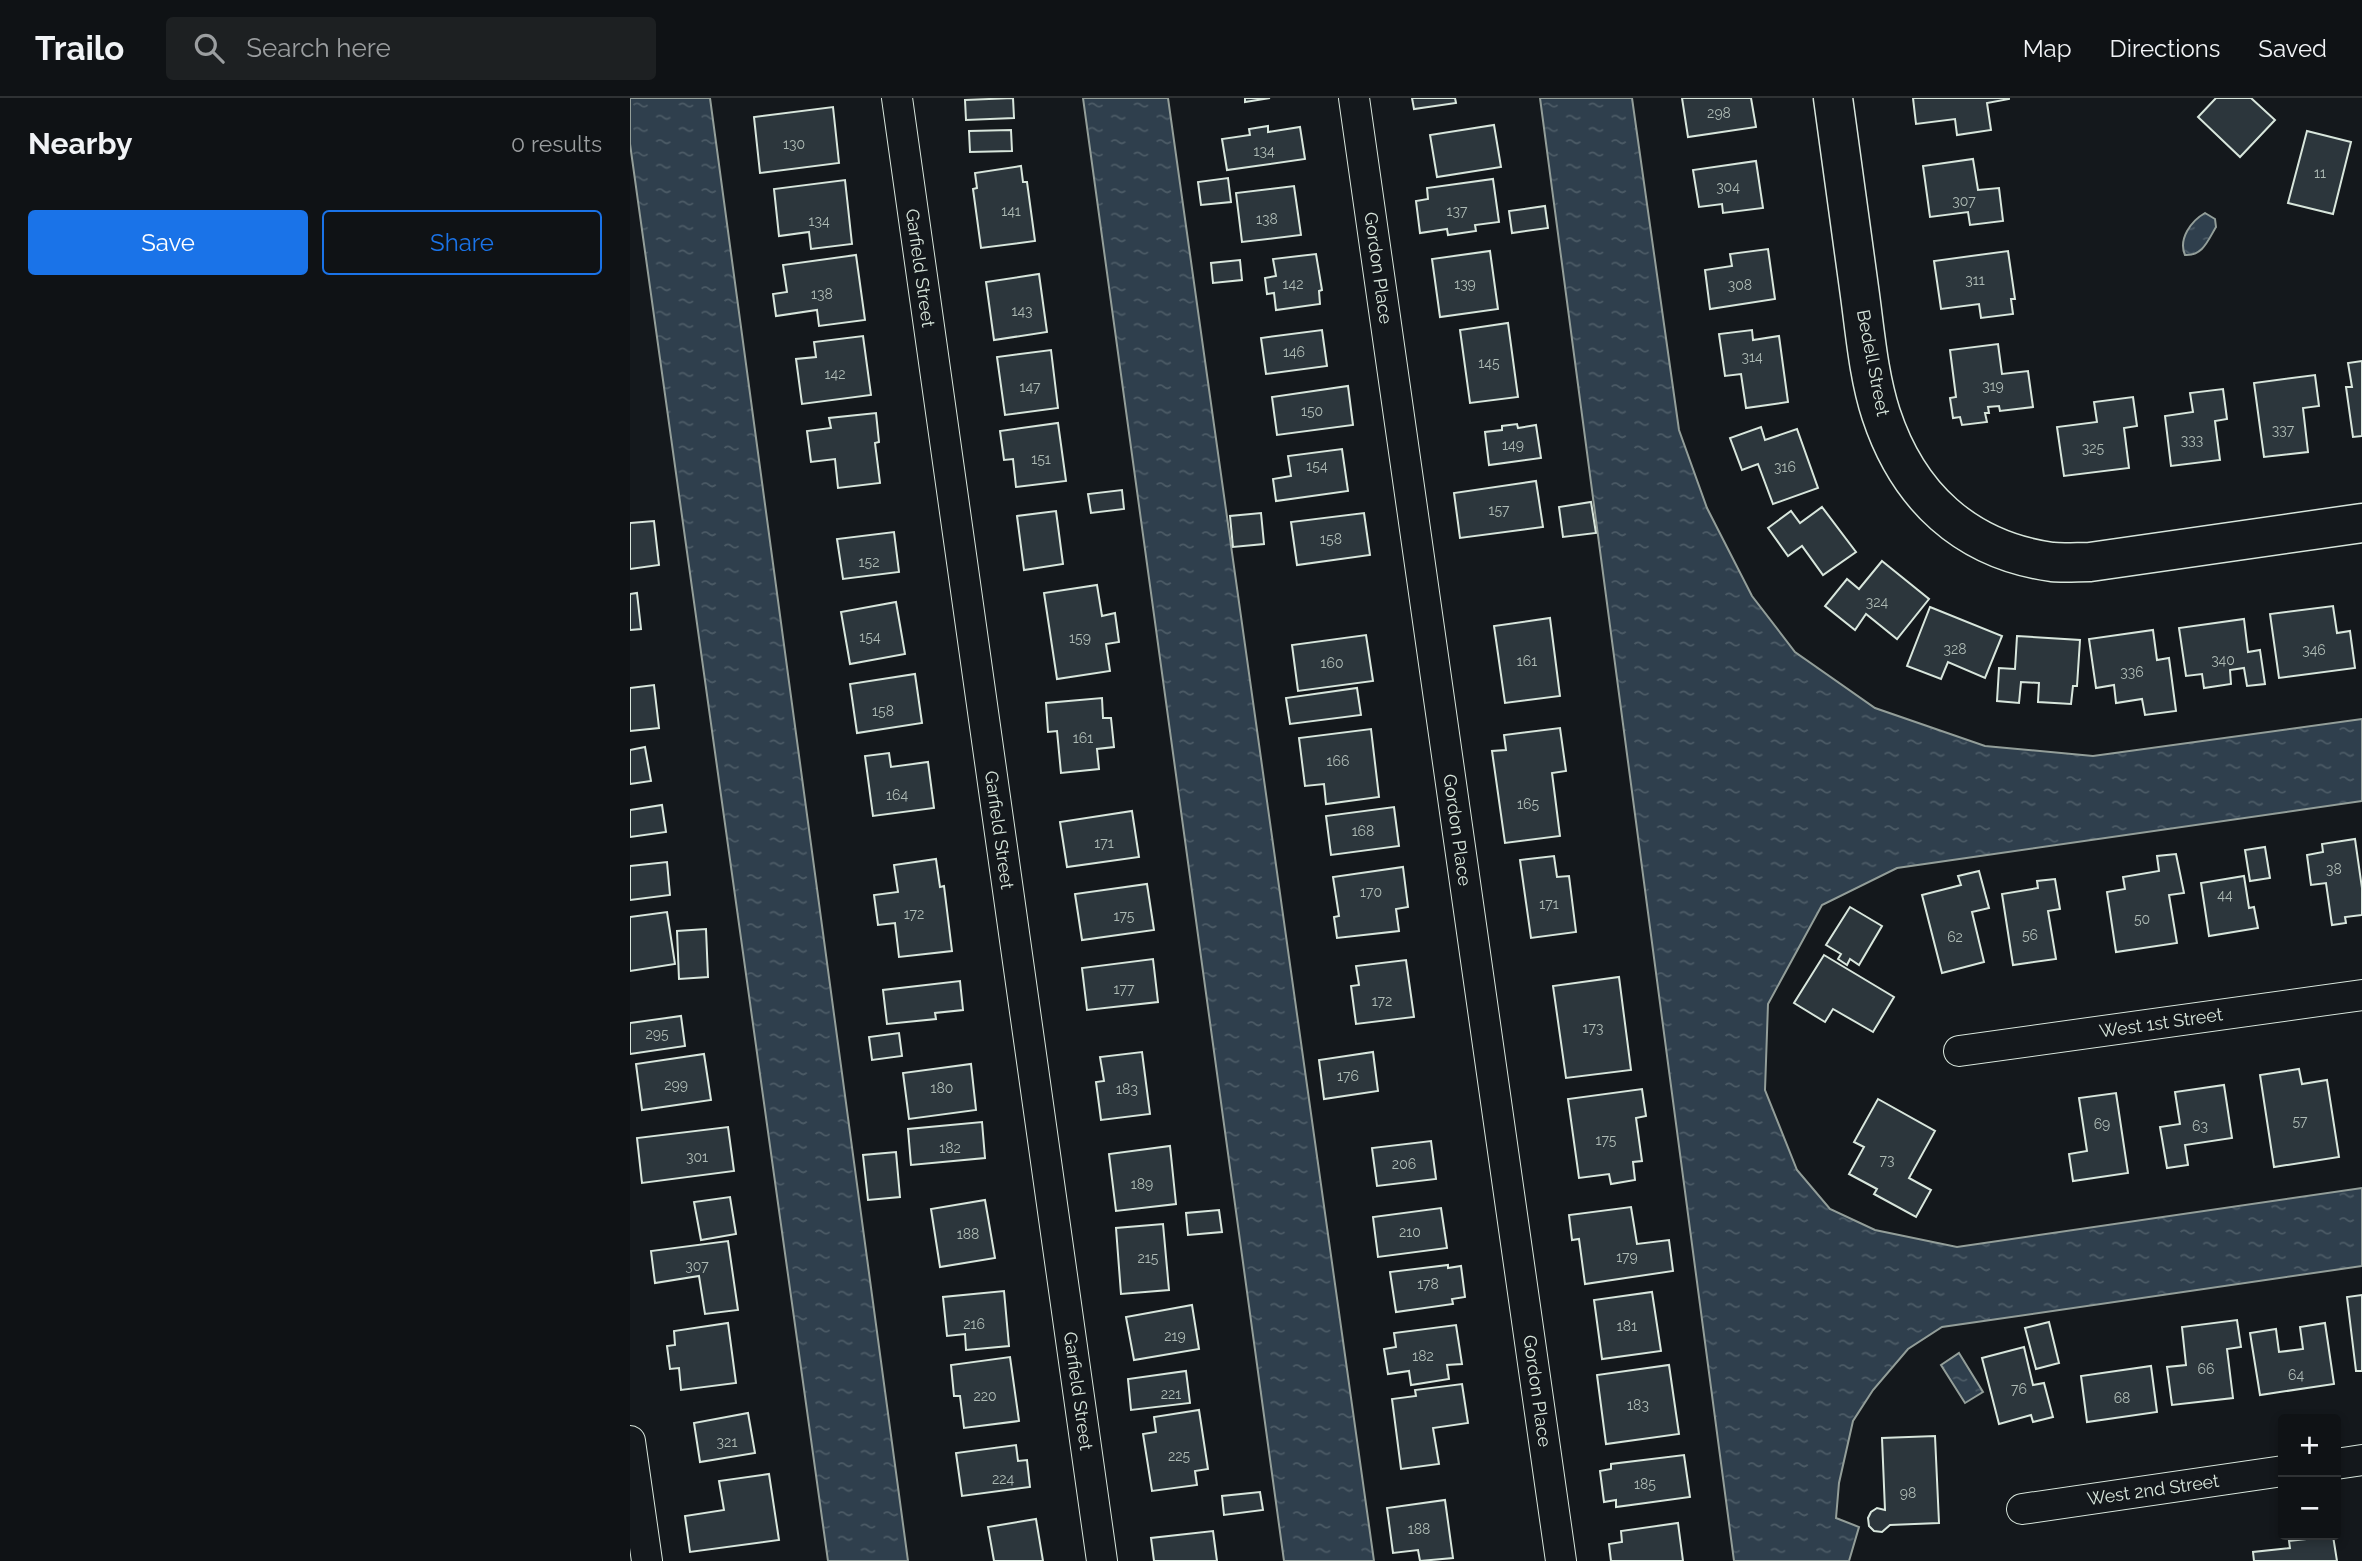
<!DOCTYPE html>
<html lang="en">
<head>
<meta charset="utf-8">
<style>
	:root { --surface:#0f1215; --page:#1d2022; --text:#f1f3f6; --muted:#9b9ea0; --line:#2f3234; --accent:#1a73e8 }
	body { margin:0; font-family:Raleway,sans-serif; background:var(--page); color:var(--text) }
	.controls { position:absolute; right:21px; bottom:21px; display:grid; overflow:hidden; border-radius:7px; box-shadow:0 4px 10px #0003 }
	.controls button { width:63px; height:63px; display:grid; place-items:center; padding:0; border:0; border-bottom:2px solid var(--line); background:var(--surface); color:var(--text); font:35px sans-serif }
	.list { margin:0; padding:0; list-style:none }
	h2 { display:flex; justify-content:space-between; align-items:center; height:91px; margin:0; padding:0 28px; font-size:30px }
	h2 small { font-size:23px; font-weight:400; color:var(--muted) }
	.actions { display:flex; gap:14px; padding:21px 28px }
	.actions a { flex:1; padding:16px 0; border:2px solid var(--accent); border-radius:7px; text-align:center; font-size:24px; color:var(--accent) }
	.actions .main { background:var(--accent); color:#fff }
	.icon { flex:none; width:38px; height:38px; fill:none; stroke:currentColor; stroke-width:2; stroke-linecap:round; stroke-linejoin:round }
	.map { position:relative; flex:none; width:1732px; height:1463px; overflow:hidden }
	header { display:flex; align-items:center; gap:42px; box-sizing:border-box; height:98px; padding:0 35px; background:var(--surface); border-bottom:2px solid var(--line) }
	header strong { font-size:33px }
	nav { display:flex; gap:38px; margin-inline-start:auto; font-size:24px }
	.search { width:490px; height:63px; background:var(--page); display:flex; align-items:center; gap:18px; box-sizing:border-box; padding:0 24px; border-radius:7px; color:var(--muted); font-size:26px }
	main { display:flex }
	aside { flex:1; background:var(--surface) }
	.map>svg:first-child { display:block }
</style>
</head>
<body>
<header>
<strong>Trailo</strong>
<div class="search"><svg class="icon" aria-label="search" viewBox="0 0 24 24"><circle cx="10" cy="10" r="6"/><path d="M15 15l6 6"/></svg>Search here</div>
<nav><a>Map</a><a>Directions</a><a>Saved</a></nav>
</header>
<main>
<aside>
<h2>Nearby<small>0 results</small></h2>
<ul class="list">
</ul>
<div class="actions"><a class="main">Save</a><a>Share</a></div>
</aside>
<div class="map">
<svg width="1732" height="1463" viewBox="0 0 1732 1463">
	<defs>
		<pattern id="water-ripples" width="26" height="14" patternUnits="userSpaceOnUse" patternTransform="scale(1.75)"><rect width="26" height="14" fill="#2f3f4d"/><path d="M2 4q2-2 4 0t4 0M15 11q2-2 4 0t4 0" fill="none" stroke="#4c5b66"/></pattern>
	</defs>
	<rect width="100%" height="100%" fill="#14181c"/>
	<g fill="url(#water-ripples)" stroke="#939e99" stroke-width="2">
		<path d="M0,0H80L278,1463H198L0,46Z"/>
		<path d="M453,0H538L744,1463H654Z"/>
		<path d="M910,0H1002L1049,332L1077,410L1122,498L1165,554L1245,610L1355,648L1463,658L1732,621V703L1267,770L1192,807L1138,906L1135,992L1167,1072L1200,1111L1245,1132L1327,1149L1732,1090V1168L1312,1229L1278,1251L1243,1292L1223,1323L1209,1385L1206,1420L1229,1429L1219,1463H1104Z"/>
		<path d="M1575,115L1585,121L1586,129C1578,142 1573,158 1555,157C1548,141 1561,123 1575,115Z"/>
		<path d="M1329,1255L1353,1294L1335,1305L1311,1267Z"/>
	</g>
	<g fill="#2c363c" stroke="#d8e6dc" stroke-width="2">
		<path d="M383,0L384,20L336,22L335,2Z"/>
		<path d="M615,0H640L615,4Z"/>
		<path d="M782,0H825L826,5L784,11Z"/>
		<path d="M1052,0H1121L1126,29L1058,39Z"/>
		<path d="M1283,0H1379V1L1357,5L1361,32L1327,37L1325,21L1286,26Z"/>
		<path d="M1586,0H1621L1645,22L1610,59L1568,19Z"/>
		<path d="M203,9L209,65L130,75L124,19Z"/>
		<path d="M864,27L871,69L807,79L800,37Z"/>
		<path d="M638,28V34L670,29L675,61L597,72L592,41L620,37L619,31Z"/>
		<path d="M381,32L382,53L340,54L339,33Z"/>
		<path d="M1677,33L1721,44L1703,116L1658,105Z"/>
		<path d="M1343,61L1348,92L1369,90L1373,123L1340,127L1338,114L1300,119L1293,68Z"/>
		<path d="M1126,63L1133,110L1093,115L1092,106L1069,109L1063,72Z"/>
		<path d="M391,68L393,84H397L405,143L351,150L343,91L347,90L345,75Z"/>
		<path d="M598,80L601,104L571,107L568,84Z"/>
		<path d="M863,81L869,124L845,127L846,133L818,137L817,131L790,135L786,103L798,101L797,90Z"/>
		<path d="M215,82L222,146L181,151L179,134L149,138L144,91Z"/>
		<path d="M664,88L671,137L612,144L606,95Z"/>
		<path d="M915,108L918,130L882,135L879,113Z"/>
		<path d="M1138,151L1145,201L1080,211L1075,172L1102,168L1100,156Z"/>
		<path d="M860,153L868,211L810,219L802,161Z"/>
		<path d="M1378,153L1385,201H1381L1383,216L1351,220L1349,206L1311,211L1304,163Z"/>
		<path d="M686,156L692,192L689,193L690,206L646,212L644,195L637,196L635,180L646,178L643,161Z"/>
		<path d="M226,157L235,222L189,228L187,212L146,218L143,196L157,194L153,167Z"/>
		<path d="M610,162L612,182L583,185L581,165Z"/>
		<path d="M409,176L417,234L364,242L356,184Z"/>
		<path d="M878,225L888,299L840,305L830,232Z"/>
		<path d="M692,232L697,268L636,276L631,240Z"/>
		<path d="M1122,232L1123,242L1149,238L1158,304L1116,310L1111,276L1095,278L1089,236Z"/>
		<path d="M233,238L241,297L172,306L166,261L186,259L184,244Z"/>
		<path d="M1368,246L1372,276L1398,273L1403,309L1370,313L1369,308L1358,309L1359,315H1355L1357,324L1332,327L1330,319L1323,320L1320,300L1326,299L1320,252Z"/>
		<path d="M421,252L428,310L375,317L367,259Z"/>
		<path d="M1732,263V338L1723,339L1716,289H1722L1718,265Z"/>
		<path d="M1685,277L1689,308L1673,310L1678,354L1634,359L1624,285Z"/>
		<path d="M718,288L723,327L647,337L642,299Z"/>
		<path d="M1593,291L1597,321L1585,323L1590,362L1541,368L1535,318L1563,314L1560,295Z"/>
		<path d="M1503,299L1507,328L1494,330L1499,370L1434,378L1427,329L1467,324L1464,304Z"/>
		<path d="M246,315L249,344L245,345L250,385L208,390L205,361L181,364L177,333L201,330L199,320Z"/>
		<path d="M428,325L436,383L386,389L383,361L374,362L370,333Z"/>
		<path d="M887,326L888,330L906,327L911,360L859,367L855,334L872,332V328Z"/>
		<path d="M1131,329L1135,342L1167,331L1188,390L1143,406L1128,366L1112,372L1100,340Z"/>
		<path d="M712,351L718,393L646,403L643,381L661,378L658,358Z"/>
		<path d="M906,383L913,429L830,440L824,395Z"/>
		<path d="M492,392L494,411L461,415L458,396Z"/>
		<path d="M961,404L966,435L933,439L929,409Z"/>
		<path d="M1192,409L1226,454L1193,477L1172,448L1158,458L1138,430L1161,413L1170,425Z"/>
		<path d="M426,413L433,466L394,472L387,418Z"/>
		<path d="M631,415L634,446L603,449L600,418Z"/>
		<path d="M734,415L740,457L667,467L661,424Z"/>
		<path d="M24,423L29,467L0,471V425Z"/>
		<path d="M264,434L269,474L213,481L207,441Z"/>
		<path d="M1252,463L1299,501L1267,541L1236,516L1225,532L1195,508L1217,481L1229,491Z"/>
		<path d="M467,487L472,518L485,515L489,544L476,546L480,573L427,581L414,495Z"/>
		<path d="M7,495L11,531L0,532V496Z"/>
		<path d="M266,504L275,556L220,566L211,514Z"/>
		<path d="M1703,508L1707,535L1720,533L1725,570L1649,580L1640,516Z"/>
		<path d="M1300,509L1372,538L1355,580L1318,564L1311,581L1277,568Z"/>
		<path d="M920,520L930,598L875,605L864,528Z"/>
		<path d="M1614,521L1618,554L1630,552L1635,586L1617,588L1614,570L1600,572L1601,586L1574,590L1572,576L1556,578L1549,530Z"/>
		<path d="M1523,532L1527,562L1539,560L1546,613L1515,617L1512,601L1486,605L1484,587L1466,590L1459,541Z"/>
		<path d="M736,537L743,583L668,593L662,547Z"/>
		<path d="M1387,538L1450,542L1447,588H1443L1441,606L1408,604L1409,585L1391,584L1389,605L1367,603L1369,570L1385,571Z"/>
		<path d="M285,576L292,625L227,635L220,586Z"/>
		<path d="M24,587L29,630L0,633V590Z"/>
		<path d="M727,590L731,617L660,626L656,600Z"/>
		<path d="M472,600L473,620H481L484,649L467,651L469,671L431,675L427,633L418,634L416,605Z"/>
		<path d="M930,630L936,673L922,675L930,738L875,745L862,653L876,652L874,637Z"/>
		<path d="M741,631L749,699L696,706L694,686L675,688L669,640Z"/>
		<path d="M15,649L21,683L0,686V652Z"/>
		<path d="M259,655L261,669L298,664L304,710L243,718L235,658Z"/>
		<path d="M32,707L36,734L0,739V712Z"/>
		<path d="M764,709L769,748L701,757L696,718Z"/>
		<path d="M502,713L509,759L437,769L430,724Z"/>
		<path d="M1725,741L1732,790V817L1715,819L1716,825L1702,827L1696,785L1681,787L1677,757L1693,754L1692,746Z"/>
		<path d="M1635,749L1640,780L1620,783L1615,752Z"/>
		<path d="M1546,756L1554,795L1539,797L1547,845L1486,854L1477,794L1495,791L1493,779L1529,773L1527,758Z"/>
		<path d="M924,758L927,779L939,778L946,834L901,840L890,762Z"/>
		<path d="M306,761L310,789L314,788L322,853L269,859L265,825L248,827L244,797L268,794L264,767Z"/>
		<path d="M37,764L40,797L0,802V768Z"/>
		<path d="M773,769L778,809L766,811L769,833L707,840L704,819L709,818L703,779Z"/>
		<path d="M1349,773L1359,810L1342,814L1354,864L1312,875L1292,797L1331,787L1328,778Z"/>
		<path d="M1614,778L1619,810L1624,809L1628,830L1579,838L1571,785Z"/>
		<path d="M1425,781L1430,811L1418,813L1426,861L1383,867L1372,796L1408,790L1407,783Z"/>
		<path d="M517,786L524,832L452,842L445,796Z"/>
		<path d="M1220,809L1252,828L1229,867L1220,861L1217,867L1208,861L1211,856L1196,847Z"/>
		<path d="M37,814L45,866L0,873V819Z"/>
		<path d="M76,831L78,879L49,881L47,833Z"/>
		<path d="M1194,857L1264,899L1243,934L1203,911L1195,924L1164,905Z"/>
		<path d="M523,861L528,904L457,912L452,870Z"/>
		<path d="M776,862L784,919L726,926L721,888L729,887L726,868Z"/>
		<path d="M989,879L1001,972L936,980L923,888Z"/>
		<path d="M330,883L333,912L305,915L306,921L257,926L253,892Z"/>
		<path d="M51,918L55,948L0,956V925Z"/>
		<path d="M269,935L272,958L242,962L239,939Z"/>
		<path d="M512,954L520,1016L471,1022L466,984L474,983L470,959Z"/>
		<path d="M743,954L748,993L694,1001L689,962Z"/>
		<path d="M74,956L81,1002L12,1012L6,966Z"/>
		<path d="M341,966L346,1012L279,1021L273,975Z"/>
		<path d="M1669,971L1672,986L1697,982L1709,1059L1644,1069L1630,977Z"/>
		<path d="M1594,987L1602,1040L1555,1047L1558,1067L1537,1070L1530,1029L1550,1026L1545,994Z"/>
		<path d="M1012,991L1016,1018L1006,1020L1012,1063L1003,1064L1005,1082L981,1086L979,1076L949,1080L938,1001Z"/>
		<path d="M1486,995L1498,1075L1443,1083L1439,1056L1457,1053L1449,1000Z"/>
		<path d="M1248,1001L1305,1033L1279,1080L1301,1092L1286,1119L1244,1096L1247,1091L1219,1076L1234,1049L1224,1044Z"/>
		<path d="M352,1024L355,1060L281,1067L278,1031Z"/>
		<path d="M98,1029L104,1073L12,1085L7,1040Z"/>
		<path d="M801,1043L806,1081L747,1088L742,1050Z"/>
		<path d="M540,1048L546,1106L486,1113L479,1056Z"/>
		<path d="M266,1054L270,1099L238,1102L233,1057Z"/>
		<path d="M100,1099L106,1136L71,1142L64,1104Z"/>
		<path d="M355,1102L365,1160L310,1169L301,1111Z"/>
		<path d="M1001,1109L1007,1146L1039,1142L1043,1173L955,1186L949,1141L942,1142L939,1117Z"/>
		<path d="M811,1110L817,1150L748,1159L743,1119Z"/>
		<path d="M589,1112L592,1134L558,1137L556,1115Z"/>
		<path d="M533,1126L539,1192L491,1196L486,1130Z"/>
		<path d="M98,1143L108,1212L75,1216L69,1178L25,1185L21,1153Z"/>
		<path d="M818,1167V1170L831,1168L835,1199L822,1201L823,1206L766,1214L760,1174Z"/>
		<path d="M374,1193L379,1248L336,1252L335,1236L317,1238L313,1199Z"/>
		<path d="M1022,1194L1031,1253L972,1261L964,1202Z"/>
		<path d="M1732,1197V1273H1726L1717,1199Z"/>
		<path d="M562,1207L569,1251L504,1262L496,1219Z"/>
		<path d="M1607,1222L1611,1249L1597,1251L1603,1300L1542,1307L1537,1269L1556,1267L1552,1229Z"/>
		<path d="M1419,1224L1429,1265L1406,1271L1395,1230Z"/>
		<path d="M98,1225L106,1285L51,1292L49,1270L40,1271L37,1248L45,1247L44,1233Z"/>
		<path d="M1695,1225L1704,1286L1630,1297L1620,1235L1646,1231L1649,1254L1673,1251L1670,1229Z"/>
		<path d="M826,1227L832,1266L817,1267L819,1281L781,1287L779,1273L758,1276L754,1251L766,1249L764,1235Z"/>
		<path d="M1394,1249L1403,1287L1414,1285L1423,1319L1403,1324L1401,1317L1369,1326L1352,1260Z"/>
		<path d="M380,1259L389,1323L334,1330L330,1298H324L321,1267Z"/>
		<path d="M1039,1267L1049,1336L976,1346L967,1277Z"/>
		<path d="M1521,1268L1527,1314L1457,1324L1451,1278Z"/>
		<path d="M556,1273L560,1305L501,1312L498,1281Z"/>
		<path d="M832,1286L838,1325L803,1330L809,1366L771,1371L762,1301L786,1298L785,1292Z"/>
		<path d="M569,1312L578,1371L565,1373L567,1387L522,1393L513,1336L526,1334L524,1319Z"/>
		<path d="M118,1315L125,1355L70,1364L64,1325Z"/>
		<path d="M1305,1338L1309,1425L1260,1427L1252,1434L1244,1433L1239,1428L1238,1420L1241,1414L1247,1410L1255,1412L1252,1340Z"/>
		<path d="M386,1347L388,1363L397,1362L400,1389L332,1398L326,1355Z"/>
		<path d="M1054,1357L1060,1399L986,1409V1402L974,1404L970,1373L981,1371V1366Z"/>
		<path d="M139,1376L149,1442L60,1454L55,1418L94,1412L89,1383Z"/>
		<path d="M630,1394L633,1412L594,1417L592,1398Z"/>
		<path d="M815,1402L823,1460L790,1463L788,1452L763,1455L757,1410Z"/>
		<path d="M406,1421L413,1463H364L358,1429Z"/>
		<path d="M1048,1425L1053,1463H981L979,1446L992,1444L991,1433Z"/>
		<path d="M583,1433L587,1463H524L521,1440Z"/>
		<path d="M1703,1438L1707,1463H1624L1623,1454L1660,1450L1659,1443Z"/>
	</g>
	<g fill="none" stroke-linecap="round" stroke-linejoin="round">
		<defs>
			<g id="street">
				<path d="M267,0L472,1463"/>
				<path d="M724,0L931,1463"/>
				<path d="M1329,953L1732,897"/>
				<path d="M0,1343L17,1463"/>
				<path d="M1706,1366L1732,1362"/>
				<path d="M1392,1411L1653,1373"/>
			</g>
			<path id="secondary" d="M1203,0C1212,63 1220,127 1229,190C1235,232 1238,276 1251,316C1278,398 1335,452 1422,464C1434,465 1448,464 1460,464L1732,425"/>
		</defs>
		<use href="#street" stroke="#d8e6dc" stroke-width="32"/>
		<use href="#secondary" stroke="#d8e6dc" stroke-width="41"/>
		<use href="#street" stroke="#14181c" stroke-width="30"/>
		<use href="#secondary" stroke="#14181c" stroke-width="38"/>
	</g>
	<g text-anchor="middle" stroke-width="5" stroke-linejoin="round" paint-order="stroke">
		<g font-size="14" fill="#adbab4">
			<text x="1089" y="20">298</text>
			<text x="164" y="51">130</text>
			<text x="634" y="58">134</text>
			<text x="1690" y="80">11</text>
			<text x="1098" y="94">304</text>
			<text x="1334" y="108">307</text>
			<text x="381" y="118">141</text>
			<text x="827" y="118">137</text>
			<text x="637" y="126">138</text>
			<text x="189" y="128">134</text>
			<text x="1345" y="187">311</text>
			<text x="663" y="191">142</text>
			<text x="835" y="191">139</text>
			<text x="1110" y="192">308</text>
			<text x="192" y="201">138</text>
			<text x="392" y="218">143</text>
			<text x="664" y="259">146</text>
			<text x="1122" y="264">314</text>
			<text x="859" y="270">145</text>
			<text x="205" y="281">142</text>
			<text x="1363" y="293">319</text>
			<text x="400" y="294">147</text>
			<text x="682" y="318">150</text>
			<text x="1653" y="337">337</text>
			<text x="1562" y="347">333</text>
			<text x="883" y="352">149</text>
			<text x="1463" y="355">325</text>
			<text x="411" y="366">151</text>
			<text x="687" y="373">154</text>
			<text x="1155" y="374">316</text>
			<text x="869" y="417">157</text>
			<text x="701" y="446">158</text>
			<text x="239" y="469">152</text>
			<text x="1247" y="509">324</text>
			<text x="240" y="544">154</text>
			<text x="450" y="545">159</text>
			<text x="1325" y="556">328</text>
			<text x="1684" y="557">346</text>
			<text x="1593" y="567">340</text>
			<text x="897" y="568">161</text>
			<text x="702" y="570">160</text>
			<text x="1502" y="579">336</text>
			<text x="253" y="618">158</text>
			<text x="453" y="645">161</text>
			<text x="708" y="668">166</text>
			<text x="267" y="702">164</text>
			<text x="898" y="711">165</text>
			<text x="733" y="738">168</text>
			<text x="474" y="750">171</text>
			<text x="1704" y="776">38</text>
			<text x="741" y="799">170</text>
			<text x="1595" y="802">44</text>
			<text x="919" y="811">171</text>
			<text x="284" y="821">172</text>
			<text x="494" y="823">175</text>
			<text x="1512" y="826">50</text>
			<text x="1400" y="842">56</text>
			<text x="1325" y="844">62</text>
			<text x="494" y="896">177</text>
			<text x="752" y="908">172</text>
			<text x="963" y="935">173</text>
			<text x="27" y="941">295</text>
			<text x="718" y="983">176</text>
			<text x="46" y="992">299</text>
			<text x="312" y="995">180</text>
			<text x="497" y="996">183</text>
			<text x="1670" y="1028">57</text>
			<text x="1472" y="1031">69</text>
			<text x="1570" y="1033">63</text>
			<text x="976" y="1047">175</text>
			<text x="320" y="1055">182</text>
			<text x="67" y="1064">301</text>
			<text x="1257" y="1067">73</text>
			<text x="774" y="1071">206</text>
			<text x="512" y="1091">189</text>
			<text x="780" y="1139">210</text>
			<text x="338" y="1141">188</text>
			<text x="997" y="1164">179</text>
			<text x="518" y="1165">215</text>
			<text x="67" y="1173">307</text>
			<text x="798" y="1191">178</text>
			<text x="344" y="1231">216</text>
			<text x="997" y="1233">181</text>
			<text x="545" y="1243">219</text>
			<text x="793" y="1263">182</text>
			<text x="1576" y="1276">66</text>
			<text x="1666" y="1282">64</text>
			<text x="1389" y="1296">76</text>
			<text x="541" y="1301">221</text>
			<text x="355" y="1303">220</text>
			<text x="1492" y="1305">68</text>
			<text x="1008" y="1312">183</text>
			<text x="97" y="1349">321</text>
			<text x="549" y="1363">225</text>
			<text x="373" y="1386">224</text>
			<text x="1015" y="1391">185</text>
			<text x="1278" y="1400">98</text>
			<text x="789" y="1436">188</text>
		</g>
		<g font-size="18" fill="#d8e6dc" stroke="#14181c">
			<text transform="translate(290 170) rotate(82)" y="6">Garfield Street</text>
			<text transform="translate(748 170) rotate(82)" y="6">Gordon Place</text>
			<text transform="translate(1243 265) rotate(79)" y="6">Bedell Street</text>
			<text transform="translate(369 732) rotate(82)" y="6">Garfield Street</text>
			<text transform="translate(827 732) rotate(82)" y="6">Gordon Place</text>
			<text transform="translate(1531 925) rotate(-8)" y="6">West 1st Street</text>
			<text transform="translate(448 1293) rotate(82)" y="6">Garfield Street</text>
			<text transform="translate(907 1293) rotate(82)" y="6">Gordon Place</text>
			<text transform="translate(1523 1392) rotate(-8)" y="6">West 2nd Street</text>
		</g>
	</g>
</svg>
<div class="controls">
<button>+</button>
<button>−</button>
</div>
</div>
</main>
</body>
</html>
